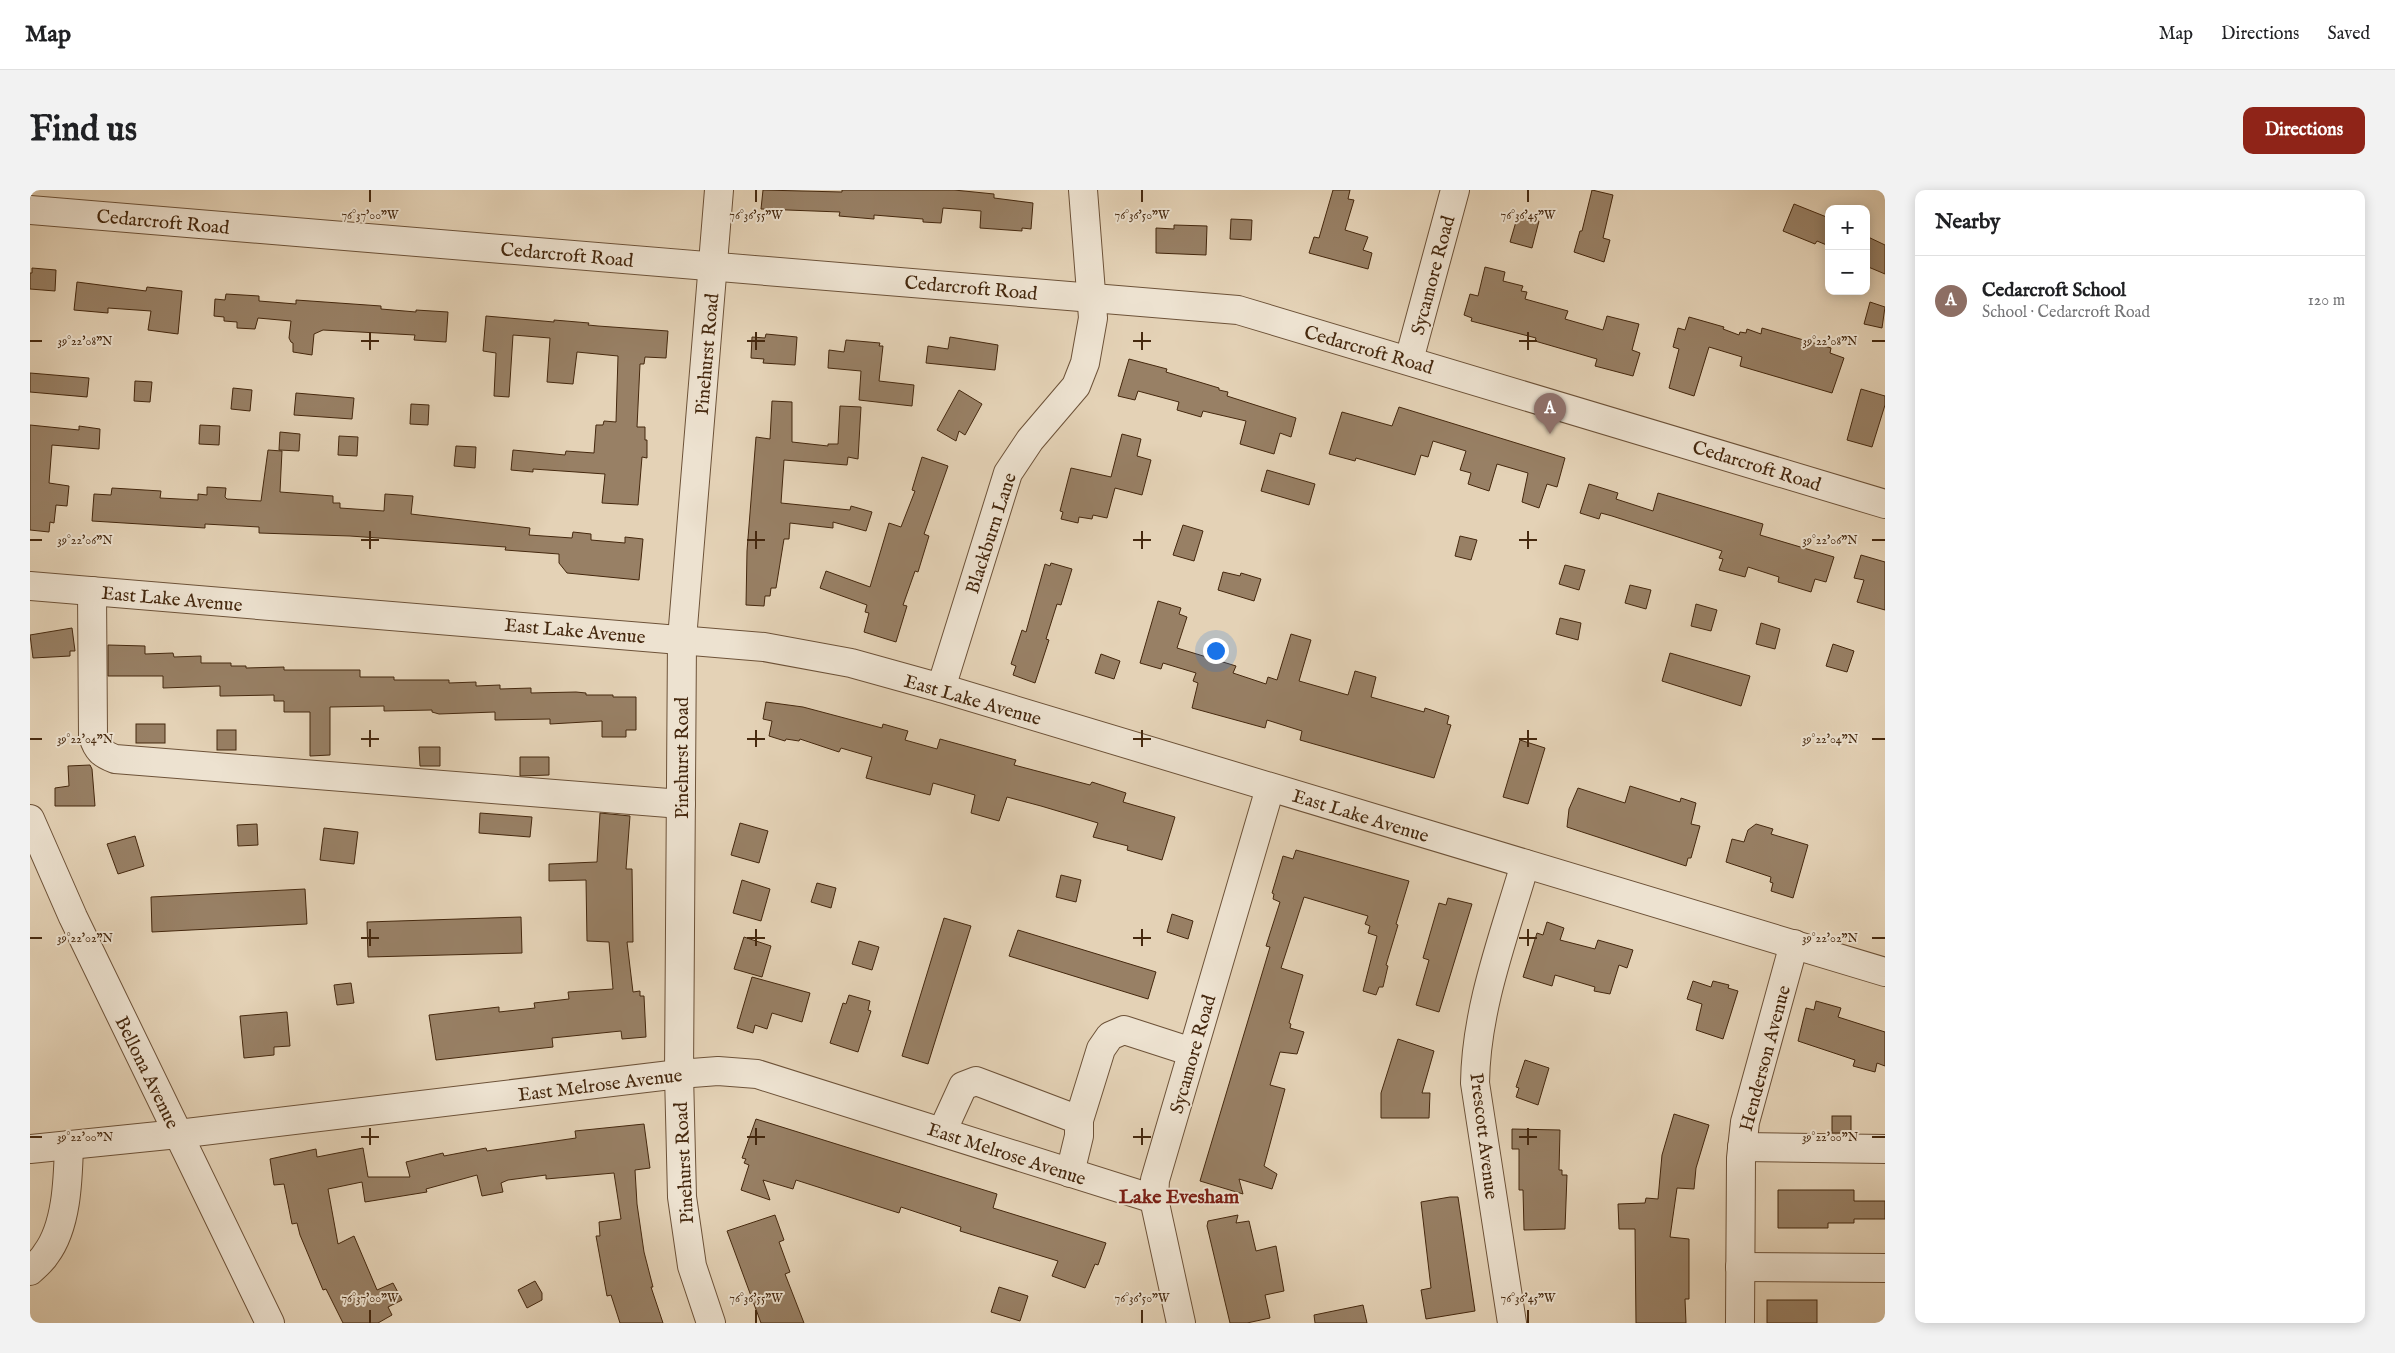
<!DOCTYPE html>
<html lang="en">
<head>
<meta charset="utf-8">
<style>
	:root { --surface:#fff; --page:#f2f2f2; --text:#202124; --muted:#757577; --line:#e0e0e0; --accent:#8f2418 }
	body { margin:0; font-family:"IM FELL English",serif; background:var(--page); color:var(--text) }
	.controls { position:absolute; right:15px; top:15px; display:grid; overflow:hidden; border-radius:10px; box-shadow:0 2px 12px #0003 }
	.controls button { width:45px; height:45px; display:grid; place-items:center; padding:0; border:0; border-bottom:1px solid var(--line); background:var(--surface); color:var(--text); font:25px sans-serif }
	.you { position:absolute; left:1185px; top:460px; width:18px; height:18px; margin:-12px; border:4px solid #fff; border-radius:50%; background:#1a73e8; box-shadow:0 0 0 8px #1a73e833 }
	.badge { display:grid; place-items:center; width:32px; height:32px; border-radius:50%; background:var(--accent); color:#fff; font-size:16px; font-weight:700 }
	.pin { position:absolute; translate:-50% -41px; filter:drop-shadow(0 1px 2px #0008) }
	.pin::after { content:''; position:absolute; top:26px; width:18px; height:15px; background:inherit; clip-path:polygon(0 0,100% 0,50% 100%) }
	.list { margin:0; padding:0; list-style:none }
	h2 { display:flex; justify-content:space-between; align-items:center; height:65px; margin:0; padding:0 20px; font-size:21px }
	h2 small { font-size:16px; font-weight:400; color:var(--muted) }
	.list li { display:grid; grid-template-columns:32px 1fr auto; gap:15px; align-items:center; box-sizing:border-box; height:90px; padding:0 20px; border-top:1px solid var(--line) }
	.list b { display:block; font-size:19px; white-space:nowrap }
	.list p { margin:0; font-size:16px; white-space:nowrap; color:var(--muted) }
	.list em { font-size:16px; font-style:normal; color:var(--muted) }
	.map { position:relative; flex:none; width:1855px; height:1133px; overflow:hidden; border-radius:10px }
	header { display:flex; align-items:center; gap:30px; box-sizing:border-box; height:70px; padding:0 25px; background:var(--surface); border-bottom:1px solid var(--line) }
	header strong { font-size:24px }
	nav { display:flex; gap:28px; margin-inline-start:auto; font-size:18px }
	.intro { display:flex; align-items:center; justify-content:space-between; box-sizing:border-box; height:120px; padding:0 30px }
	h1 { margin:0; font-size:35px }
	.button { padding:12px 22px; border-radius:10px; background:var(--accent); color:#fff; font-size:18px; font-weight:700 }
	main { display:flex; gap:30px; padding:0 30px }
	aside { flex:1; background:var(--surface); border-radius:10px; box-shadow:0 2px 12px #0003 }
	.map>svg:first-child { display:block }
</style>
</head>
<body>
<header>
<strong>Map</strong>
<nav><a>Map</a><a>Directions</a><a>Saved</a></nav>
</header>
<div class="intro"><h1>Find us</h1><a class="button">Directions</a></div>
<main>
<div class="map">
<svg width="1855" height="1133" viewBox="0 0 1855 1133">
	<rect width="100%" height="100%" fill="#e4d2b6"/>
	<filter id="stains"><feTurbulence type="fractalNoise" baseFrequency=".004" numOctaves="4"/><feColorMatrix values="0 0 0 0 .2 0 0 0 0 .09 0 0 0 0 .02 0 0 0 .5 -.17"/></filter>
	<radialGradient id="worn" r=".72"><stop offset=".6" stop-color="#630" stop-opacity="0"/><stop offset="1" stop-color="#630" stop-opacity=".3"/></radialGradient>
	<g fill="#988065" stroke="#45280e">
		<path d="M733,0L812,2V0H924L964,4V8L1003,13L1001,39L992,38V41L950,38L951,21L913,18L911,33L893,32V29L844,25V29L809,26L810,22L731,19Z"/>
		<path d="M1303,0H1320L1318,9L1324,10L1315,40L1338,47L1333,60L1342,63L1338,79L1279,63L1284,47L1289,48Z"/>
		<path d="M1562,0L1583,5L1573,48L1580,50L1574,72L1544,62L1550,41H1552Z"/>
		<path d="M1764,14L1799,28V56L1787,51L1785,54L1753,41Z"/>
		<path d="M1488,25L1509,31L1502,58L1480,52Z"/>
		<path d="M1201,29L1222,30L1221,50L1200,49Z"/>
		<path d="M1144,35L1177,36L1176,65L1126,63V38L1144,39Z"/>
		<path d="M1836,46L1855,55V84L1836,76Z"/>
		<path d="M1455,77L1475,82L1473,91L1493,96L1491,101L1497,102L1495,109L1538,121L1535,129L1573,140L1577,126L1609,134L1602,160L1610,163L1603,186L1565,176L1567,169L1505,151L1506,148L1441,131L1442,128L1434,125L1440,104L1448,106Z"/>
		<path d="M2,78L26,80L25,101L0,99V83H2Z"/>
		<path d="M47,92L116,101L117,97L152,101L148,144L118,140L121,121L78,118V123L44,120Z"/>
		<path d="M196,104L229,106V111L266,114V110L351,116V119L386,122V120L418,122L416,152L384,150L385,145L293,140L284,144L282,165L263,162V153L261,152L259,148L261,131L228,128L225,139L207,138V132L194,131V127L184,126L185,109L195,110Z"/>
		<path d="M1840,112L1855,117L1852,138L1834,134Z"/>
		<path d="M456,126L524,132V130L559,133L558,135L568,136L638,141L636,168L615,167L614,174H610L607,237H615V250H617V268L612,267L608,315L572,313L575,284L503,279V282L481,280L483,260L535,265L536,261L564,263L566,235H573L574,231L586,232L588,166L547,162L543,194L517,192L520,148L483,145L479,207L464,206L466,163L453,161Z"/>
		<path d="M1659,127L1694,137L1693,139L1709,145L1710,142L1716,143L1717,139L1731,144L1732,138L1801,158L1800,163L1814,168L1802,203L1710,176L1712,167L1679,157L1664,206L1639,198L1649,159L1643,157L1648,138L1655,140Z"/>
		<path d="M736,144L767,147L765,175L733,173L734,169L721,168L722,147L735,148Z"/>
		<path d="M920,147L968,155L965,180L896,173L898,156L918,159Z"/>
		<path d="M816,150L850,153L849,156H853L849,191L884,195L882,216L829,210L831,181L798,178L799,160L814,162Z"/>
		<path d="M1099,169L1137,179L1136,182L1189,198V200L1198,202L1197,206L1266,228L1261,247L1250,243L1244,264L1210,254L1216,231L1173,221L1171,227L1147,220L1149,212L1108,201L1105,210L1088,206Z"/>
		<path d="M0,183L59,188L57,207L0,202Z"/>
		<path d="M105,191L122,192L120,212L104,211Z"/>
		<path d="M203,198L222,200L220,221L201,219Z"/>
		<path d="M1831,199L1855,206V215L1842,257L1817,250Z"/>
		<path d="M929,200L952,214L935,245L929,241L926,251L907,240Z"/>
		<path d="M266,203L324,208L322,229L264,225Z"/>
		<path d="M742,211L762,212V252L798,256V254H808L810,216L831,217L828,269L818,267L817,275L754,270L751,313L820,320L821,316L842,322L836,341L803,332V338L760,333L759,349H754L746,398H741L740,406H735L734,416L716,415L717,361L726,247L740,249Z"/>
		<path d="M381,214L399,215L398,235L380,234Z"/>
		<path d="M1369,217L1535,268L1527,297L1517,294L1509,318L1492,312L1498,283L1467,274L1459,301L1438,294L1441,283L1430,280L1436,261L1403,251L1398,267L1391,265L1385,285L1326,268L1325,271L1299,264L1312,222L1362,236Z"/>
		<path d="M0,235L49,240V236L70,239L69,259L22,255L19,293L39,296L37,316L26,315L24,333L20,332L19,342L0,340Z"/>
		<path d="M170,235L190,236L189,255L169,254Z"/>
		<path d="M250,242L270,244L269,261L249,260Z"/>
		<path d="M1092,244L1111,249L1107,266L1121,270L1112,305L1085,298L1077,328L1063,325L1062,329L1049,327L1048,333L1031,329L1033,322L1030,321L1041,278L1081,287Z"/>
		<path d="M309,246L328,247L327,266L308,265Z"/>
		<path d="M426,256L446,257L445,278L424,276Z"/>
		<path d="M238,260L252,261L250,302L303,306V313H310V318L354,321L355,304L383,306L381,324L500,338L499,345L542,348L543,342L561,344V350L595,353V347L613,349L609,390L537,383L529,373V364L475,360L476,357L320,346L229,343V337L175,334V338L62,331L64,304L81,305L82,298L131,301L130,308L168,310V304L177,305V297L196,298L195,307L197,309L231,311Z"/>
		<path d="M892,267L918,276L894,344L899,346L888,382L885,381L873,415L877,416L866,452L834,442L839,423L835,422L837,415L790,398L796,381L840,397L859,333L871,337L885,301L882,300Z"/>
		<path d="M1237,280L1285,294L1279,315L1231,301Z"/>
		<path d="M1559,294L1588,303L1586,309L1623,321L1628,303L1733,334L1730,345L1804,367L1796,392L1785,389L1781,402L1748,392L1749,387L1718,377L1715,387L1689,380L1693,369L1689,368L1692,361L1582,326L1571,323L1569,329L1550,323Z"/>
		<path d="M1153,335L1173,341L1164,371L1143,365Z"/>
		<path d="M1430,346L1447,350L1441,370L1425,366Z"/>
		<path d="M1831,365L1855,372V420L1827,412L1834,390L1824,388Z"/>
		<path d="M1021,373L1042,379L1031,415L1027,414L1016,449L1019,450L1005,493L983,485L986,476L981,474L992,440L996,442L1015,374L1020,376Z"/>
		<path d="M1535,375L1555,380L1549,400L1529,394Z"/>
		<path d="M1193,382L1210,386L1211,383L1231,389L1224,411L1188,400Z"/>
		<path d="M1600,395L1621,400L1616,419L1595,413Z"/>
		<path d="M1128,411L1151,418L1149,424L1157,427L1147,458L1206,476L1203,483L1236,494L1238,487L1247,490L1261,444L1281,450L1269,491L1318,505L1325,481L1346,487L1341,507L1394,522L1395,518L1419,526L1417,534L1421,535L1404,588L1270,550L1272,541L1237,530L1235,538L1162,518L1168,493L1163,491L1166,483L1133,473L1131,479L1110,473Z"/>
		<path d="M1666,414L1687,420L1681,441L1661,436Z"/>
		<path d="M1530,428L1551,433L1548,450L1526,444Z"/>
		<path d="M1731,433L1750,439L1745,459L1726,454Z"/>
		<path d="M42,438L45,461H40V466L3,468L0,445Z"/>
		<path d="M1803,454L1824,461L1817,482L1796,476Z"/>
		<path d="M78,455L115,456V464L143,463L144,467L171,466V473H201V476H216V478L254,477V480H330V487H364V490H419V493L446,492V496L470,495V499L501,498V503L546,502L556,503V505H583V507H606V540H596V547H572V531L520,534V529L465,530V522L409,524L402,522V520L354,521V516L300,517V565L280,566V522H254V511H244V505L193,506H190V496L133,498V486H78Z"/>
		<path d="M1640,463L1720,486L1711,516L1632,491Z"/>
		<path d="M1071,464L1090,471L1084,489L1065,483Z"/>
		<path d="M736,512L773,517L852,538L853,534L878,541L875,550L907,559L910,549L986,570L984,575L1060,595L1062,592L1096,603L1093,612L1145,627L1132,670L1097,660L1098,656L1063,647L1068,633L1011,616L977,607L969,631L941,623L945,605L903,593L900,605L836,588L842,567L811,558L809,562L770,549L769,551L756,549L755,551L739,546L742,531L733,529Z"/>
		<rect x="106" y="534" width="29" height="19"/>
		<rect x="187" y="540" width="19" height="20"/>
		<path d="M1490,550L1515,558L1498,614L1473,607Z"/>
		<path d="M389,557H410V576H390Z"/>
		<path d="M490,567H519V585L490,586Z"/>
		<path d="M60,575L62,579L65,616H25V598L39,596L38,576Z"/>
		<path d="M1600,596L1650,612L1651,608L1666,613L1661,634L1670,636L1661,668H1658L1656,676L1537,637L1539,619L1548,598L1595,613Z"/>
		<path d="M450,623L502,627L500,647L449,643Z"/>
		<path d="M570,623L600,626L596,679H602L603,752H597L603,802L610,801V806H614L616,847L592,849L591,841L522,848L523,857L406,870L399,825L469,817V822L505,818L504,813L539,809L538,802L583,799L579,752L557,751L556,690L519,691V674L567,672Z"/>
		<path d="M710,633L738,641L729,673L701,665Z"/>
		<path d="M227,634L228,655L208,656L207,635Z"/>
		<path d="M1726,634L1743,639L1741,644L1778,655L1763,708L1741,701L1743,693L1740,692L1741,687L1696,672L1702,649L1714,652L1718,640Z"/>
		<path d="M294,638L328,642L324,674L290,670Z"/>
		<path d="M105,646L114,676L88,684L77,654Z"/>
		<path d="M1266,660L1379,691L1366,734L1368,735L1356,775L1358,776L1353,797H1349L1346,805L1333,801L1347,746L1338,743L1340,736L1335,734L1338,726L1274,707L1251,778L1273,785L1259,833L1261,834L1260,838L1274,842L1267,864L1250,862L1240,895L1255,899L1234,976L1247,984L1242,999L1209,989L1213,1004L1170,991L1240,757L1236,756L1250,712L1243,709L1244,704L1242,703L1253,666L1263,669Z"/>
		<path d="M1031,685L1051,690L1046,712L1026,707Z"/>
		<path d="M712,690L740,699L731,731L703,723Z"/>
		<path d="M787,693L806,698L801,718L781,712Z"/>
		<path d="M275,699L277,734L122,742L121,707Z"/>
		<path d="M1418,708L1442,714L1409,822L1386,815L1399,770L1393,768L1409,713L1416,715Z"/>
		<path d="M1142,724L1163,731L1158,749L1137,742Z"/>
		<path d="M491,727L492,763L338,767L337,732Z"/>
		<path d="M914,728L941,736L898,874L872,866Z"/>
		<path d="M1517,732L1534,738L1530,750L1565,759L1568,750L1603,760L1597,778L1589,775L1580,804L1564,801L1565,797L1525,785L1522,796L1493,787L1507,743L1513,745Z"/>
		<path d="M988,740L1126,782L1118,809L979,766Z"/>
		<path d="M714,747L741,756L732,787L704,779Z"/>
		<path d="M829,751L849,757L842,780L822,774Z"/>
		<path d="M722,787L780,803L772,832L742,823L737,839L725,835L723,843L707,838Z"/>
		<path d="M1663,791L1681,797L1683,791L1699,795L1698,798L1708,801L1693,849L1666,840L1672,814L1657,809Z"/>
		<path d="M321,793L324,813L307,815L304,795Z"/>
		<path d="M819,805L840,811L838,820L841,821L828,862L800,853L813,813L816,814Z"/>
		<path d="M1786,811L1811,818L1808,827L1855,842V876L1847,873L1845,882L1823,876L1825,870L1768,851L1776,818L1784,820Z"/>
		<path d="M257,822L260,856L244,857V865L214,868L210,826Z"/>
		<path d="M1368,849L1404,861L1392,903H1400L1399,928H1351V903Z"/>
		<path d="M1495,870L1519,878L1508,915L1486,907L1489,898L1486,897Z"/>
		<path d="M1644,924L1679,935L1666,978L1664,999L1647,998L1640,1047L1659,1049V1109H1655L1656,1133H1606L1605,1039H1589L1588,1014L1615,1013L1616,1008L1628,1009L1632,965Z"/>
		<rect x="1802" y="926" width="19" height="17"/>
		<path d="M726,929L967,1004L963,1018L1076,1053L1068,1075L1065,1074L1055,1098L1022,1086L1028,1071L930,1041L931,1037L871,1017L869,1023L766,990L763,999L733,990L740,1010L711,1000L719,975L714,973L716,969L712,968Z"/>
		<path d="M614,934L620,978L605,980L607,1014L614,1062L623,1097H621L633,1133H590L581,1105L577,1106L566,1046H570L569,1032L591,1029L584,983L516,989V985L478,990L471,993L473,1002L452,1006L447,985L396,999L397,1002L335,1012L332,992L298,999L308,1054L324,1046L347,1100L363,1093L372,1110L358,1117L362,1125L348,1133H313L296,1099L293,1100L270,1045L267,1033L262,1034L254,994L244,995L240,969L286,959L287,967L333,958L338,987H380L376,972L413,963L414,966L456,958L457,961L546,948L545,941Z"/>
		<path d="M1482,939L1530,940L1529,980H1532V985H1537L1535,1039L1494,1040L1493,1000H1489V959H1482Z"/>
		<path d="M1748,1000H1824V1011H1855V1029H1824V1033H1798V1038H1748Z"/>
		<path d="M1420,1007H1428L1445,1121L1396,1129L1391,1100L1401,1098L1391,1012Z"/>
		<path d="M745,1025L754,1050L749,1052L760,1082L755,1084L774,1133H731L697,1041Z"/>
		<path d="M1208,1025L1206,1033L1219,1031L1226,1061L1246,1056L1254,1101L1235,1105L1240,1128L1217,1133H1200L1177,1036L1178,1031Z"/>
		<path d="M505,1091L512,1103V1110L497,1118L488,1100Z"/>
		<path d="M969,1097L998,1106L990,1131L961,1122Z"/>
		<rect x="1737" y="1110" width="50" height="23"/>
		<path d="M1333,1115L1337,1133H1285L1284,1125Z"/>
	</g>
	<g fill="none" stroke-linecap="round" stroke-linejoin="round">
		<defs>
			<g id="minor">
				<path d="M0,20L1208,120L1855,314"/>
				<path d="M1379,170L1425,0"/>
				<path d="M0,396L734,457L821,473L911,498L1855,782"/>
				<path d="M62,401L63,546C67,560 72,564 85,569L651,614"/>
				<path d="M911,498L978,283L1000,250L1046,196L1055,173L1063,128L1053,0"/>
				<path d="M0,629L43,727L240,1133"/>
				<path d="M1049,930L1071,859L1080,846L1094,840L1162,862"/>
				<path d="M912,942L933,896L946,891L1049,930V946L1040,983"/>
				<path d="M1712,957L1855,959"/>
				<path d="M0,959L148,944L649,884L688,881L727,884L1124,1009"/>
				<path d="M1710,1077L1855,1078"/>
				<path d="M0,1081C5,1076 12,1071 16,1064C37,1036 38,989 39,955"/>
				<path d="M681,1133L662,1076L652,1007L649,884L652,449L689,0"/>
				<path d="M1151,1133L1124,1009L1125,990L1240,598"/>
				<path d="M1482,1133L1445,893C1446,818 1474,746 1495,674"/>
				<path d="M1710,1133L1711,968L1715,932L1764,754"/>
			</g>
		</defs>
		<use href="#minor" stroke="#6d5238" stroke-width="30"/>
		<use href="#minor" stroke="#ede2d0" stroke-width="28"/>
	</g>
	<path fill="none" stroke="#45280e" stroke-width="2" d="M340,0V12M726,0V12M1112,0V12M1498,0V12M340,142V160M726,142V160M1112,142V160M1498,142V160M0,151H12M331,151H349M717,151H735M1103,151H1121M1489,151H1507M1842,151H1855M340,341V359M726,341V359M1112,341V359M1498,341V359M0,350H12M331,350H349M717,350H735M1103,350H1121M1489,350H1507M1842,350H1855M340,540V557M726,540V557M1112,540V557M1498,540V557M0,549H12M331,549H349M717,549H735M1103,549H1121M1489,549H1507M1842,549H1855M340,739V756M726,739V756M1112,739V756M1498,739V756M0,748H12M331,748H349M717,748H735M1103,748H1121M1489,748H1507M1842,748H1855M340,938V955M726,938V955M1112,938V955M1498,938V955M0,947H12M331,947H349M717,947H735M1103,947H1121M1489,947H1507M1842,947H1855M340,1120V1133M726,1120V1133M1112,1120V1133M1498,1120V1133"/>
	<g text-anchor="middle" stroke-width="4" stroke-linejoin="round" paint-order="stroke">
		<g font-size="19" fill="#45280e" stroke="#ede2d0">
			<text transform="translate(133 31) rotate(5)" y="7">Cedarcroft Road</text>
			<text transform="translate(537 64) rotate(5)" y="7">Cedarcroft Road</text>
			<text transform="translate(1402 85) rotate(-75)" y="7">Sycamore Road</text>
			<text transform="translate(941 97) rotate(5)" y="7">Cedarcroft Road</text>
			<text transform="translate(1339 159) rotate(16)" y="7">Cedarcroft Road</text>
			<text transform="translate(676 164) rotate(-85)" y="7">Pinehurst Road</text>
			<text transform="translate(1727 275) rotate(17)" y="7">Cedarcroft Road</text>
			<text transform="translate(960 343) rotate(-72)" y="7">Blackburn Lane</text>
			<text transform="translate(142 408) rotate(5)" y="7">East Lake Avenue</text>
			<text transform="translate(545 440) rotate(5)" y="7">East Lake Avenue</text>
			<text transform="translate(943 509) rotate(16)" y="7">East Lake Avenue</text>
			<text transform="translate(651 568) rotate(-90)" y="7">Pinehurst Road</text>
			<text transform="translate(1331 625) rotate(17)" y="7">East Lake Avenue</text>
			<text transform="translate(1162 864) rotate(-74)" y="7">Sycamore Road</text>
			<text transform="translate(1734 868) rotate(-75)" y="7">Henderson Avenue</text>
			<text transform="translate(118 882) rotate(64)" y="7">Bellona Avenue</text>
			<text transform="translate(570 894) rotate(-7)" y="7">East Melrose Avenue</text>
			<text transform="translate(1455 946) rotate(83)" y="7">Prescott Avenue</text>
			<text transform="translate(977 963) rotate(18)" y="7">East Melrose Avenue</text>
			<text transform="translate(653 973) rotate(-93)" y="7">Pinehurst Road</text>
		</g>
		<g font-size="20" font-weight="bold" fill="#7a1f14" stroke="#ede2d0">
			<text x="1149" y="1013">Lake Evesham</text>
		</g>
	</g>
	<g font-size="12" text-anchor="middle" fill="#45280e" stroke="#ede2d0" stroke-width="4" stroke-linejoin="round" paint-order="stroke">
		<text x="340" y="29">76°37'00"W</text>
		<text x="726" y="29">76°36'55"W</text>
		<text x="1112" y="29">76°36'50"W</text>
		<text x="1498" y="29">76°36'45"W</text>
		<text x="55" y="155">39°22'08"N</text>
		<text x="1800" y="155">39°22'08"N</text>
		<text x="55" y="354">39°22'06"N</text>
		<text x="1800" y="354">39°22'06"N</text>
		<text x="55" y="553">39°22'04"N</text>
		<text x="1800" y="553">39°22'04"N</text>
		<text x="55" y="752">39°22'02"N</text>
		<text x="1800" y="752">39°22'02"N</text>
		<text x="55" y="951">39°22'00"N</text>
		<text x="1800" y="951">39°22'00"N</text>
		<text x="340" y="1112">76°37'00"W</text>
		<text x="726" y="1112">76°36'55"W</text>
		<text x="1112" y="1112">76°36'50"W</text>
		<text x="1498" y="1112">76°36'45"W</text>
	</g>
	<rect width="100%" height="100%" filter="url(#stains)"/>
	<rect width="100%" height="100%" fill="url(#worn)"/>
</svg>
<div class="controls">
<button>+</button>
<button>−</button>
</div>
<div class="you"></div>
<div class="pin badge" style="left:1520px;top:244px;background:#8d6e63">A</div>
</div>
<aside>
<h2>Nearby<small></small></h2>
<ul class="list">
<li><span class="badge" style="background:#8d6e63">A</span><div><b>Cedarcroft School</b><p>School · Cedarcroft Road</p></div><em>120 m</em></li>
</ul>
</aside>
</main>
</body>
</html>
